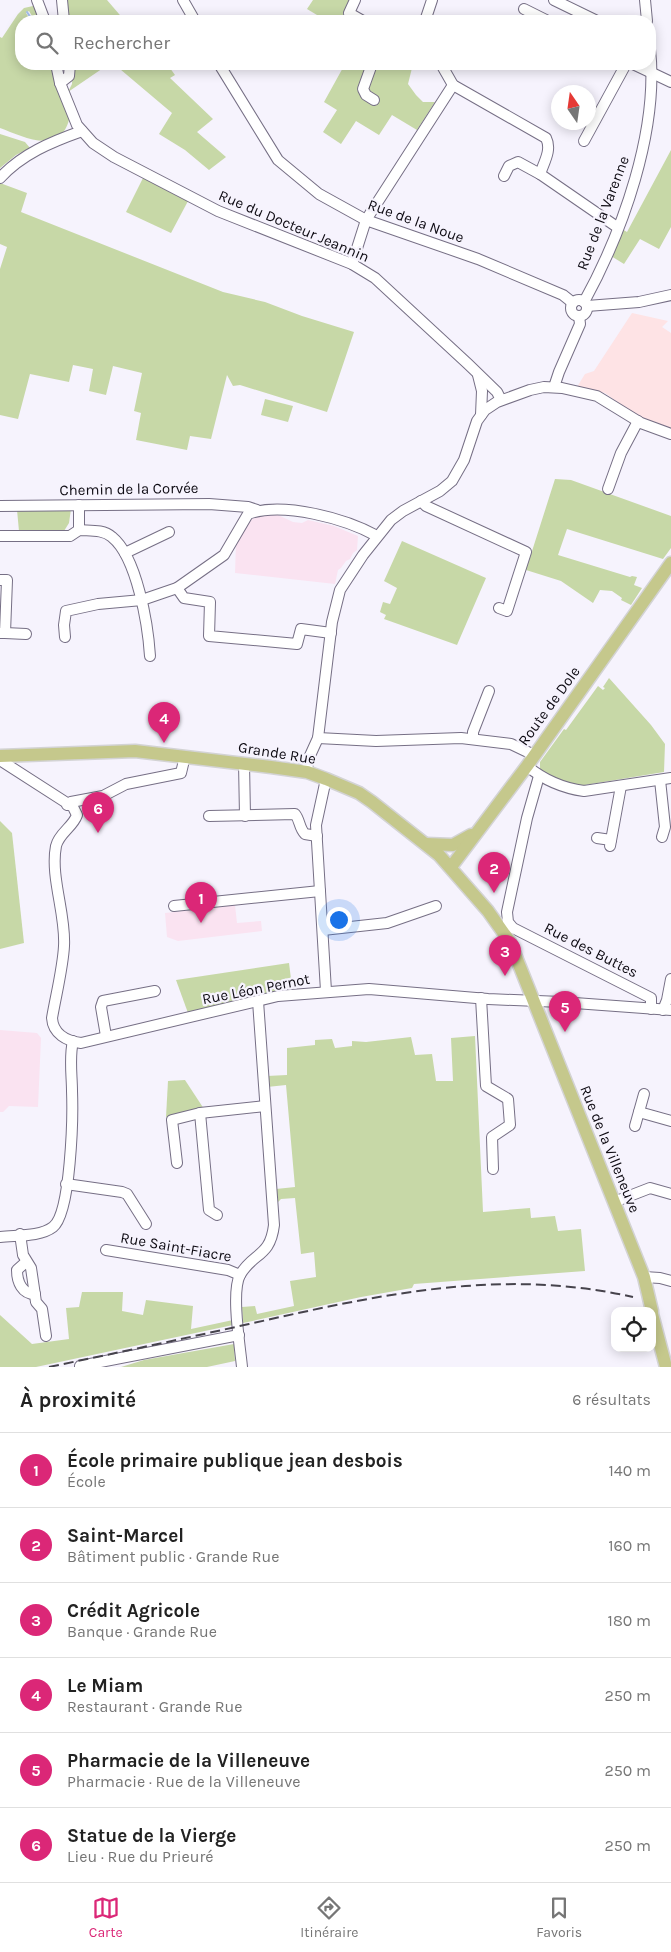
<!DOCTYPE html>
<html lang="fr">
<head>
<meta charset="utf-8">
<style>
	:root { --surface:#fff; --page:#f6f6f6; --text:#222; --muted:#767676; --line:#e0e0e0; --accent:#db2777 }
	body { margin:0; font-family:Karla,sans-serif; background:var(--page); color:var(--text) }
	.controls { position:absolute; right:15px; bottom:15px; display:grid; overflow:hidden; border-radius:10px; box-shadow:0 2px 12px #0003 }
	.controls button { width:45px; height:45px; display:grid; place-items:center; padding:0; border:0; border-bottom:1px solid var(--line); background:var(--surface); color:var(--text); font:25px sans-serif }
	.compass { position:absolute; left:551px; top:85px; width:45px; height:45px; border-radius:50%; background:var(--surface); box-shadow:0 2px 12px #0003; rotate:347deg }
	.you { position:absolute; left:338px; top:919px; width:18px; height:18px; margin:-12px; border:4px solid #fff; border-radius:50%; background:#1a73e8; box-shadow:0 0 0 8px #1a73e833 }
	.badge { display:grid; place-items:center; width:32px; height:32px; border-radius:50%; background:var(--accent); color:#fff; font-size:16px; font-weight:700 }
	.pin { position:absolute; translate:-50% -41px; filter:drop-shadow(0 1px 2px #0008) }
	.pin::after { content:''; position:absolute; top:26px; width:18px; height:15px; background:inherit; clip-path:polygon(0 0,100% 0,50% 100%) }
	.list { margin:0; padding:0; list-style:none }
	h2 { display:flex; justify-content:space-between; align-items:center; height:65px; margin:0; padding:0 20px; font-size:21px }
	h2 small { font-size:16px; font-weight:400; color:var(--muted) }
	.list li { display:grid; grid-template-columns:32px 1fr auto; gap:15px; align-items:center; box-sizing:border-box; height:75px; padding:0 20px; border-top:1px solid var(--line) }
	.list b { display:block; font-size:19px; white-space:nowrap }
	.list p { margin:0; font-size:16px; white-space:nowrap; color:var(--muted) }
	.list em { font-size:16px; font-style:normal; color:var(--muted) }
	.icon { flex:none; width:28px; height:28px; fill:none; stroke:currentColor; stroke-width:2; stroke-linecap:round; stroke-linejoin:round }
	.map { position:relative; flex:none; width:671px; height:1367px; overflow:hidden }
	.search { position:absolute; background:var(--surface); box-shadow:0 2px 12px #0003; left:15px; right:15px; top:15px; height:55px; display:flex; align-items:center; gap:12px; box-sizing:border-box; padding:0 18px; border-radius:20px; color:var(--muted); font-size:19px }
	.sheet { height:515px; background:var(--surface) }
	nav { display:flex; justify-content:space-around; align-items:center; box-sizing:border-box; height:70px; border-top:1px solid var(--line); background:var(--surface); font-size:14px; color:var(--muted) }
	nav a { display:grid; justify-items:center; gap:2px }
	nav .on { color:var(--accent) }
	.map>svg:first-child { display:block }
</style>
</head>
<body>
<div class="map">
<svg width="671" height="1367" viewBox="0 0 671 1367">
	<rect width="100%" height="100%" fill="#f6f3fd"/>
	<path fill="#fee3e5" d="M632,313L668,321L662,327L671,333V430L636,416L605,393L577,387L585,374L594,371Z"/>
	<g fill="#fae3f1">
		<path d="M261,515H278L293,522L302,523L308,520L334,526L358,536L357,550L353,553L350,559L346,561L341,568L338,570L335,584L235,573L236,543L252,519Z"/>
		<path d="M235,905L237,923L261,921L262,931L178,941L167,937L165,913Z"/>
		<path d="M0,1030L37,1033L41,1038L38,1107L9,1106L3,1112H0Z"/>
	</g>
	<g fill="#c7d8a7">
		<path d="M64,0H107L125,21H66Z"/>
		<path d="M313,0H353L339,21H327L307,9Z"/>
		<path d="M33,6L37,9L40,21H35L29,11L26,13L31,21H21V64H51L69,120C59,156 22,136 0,128V37L2,38L18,14L24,8Z"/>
		<path d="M73,64H109L68,92L72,84Z"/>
		<path d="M114,64H167L175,75L170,78L213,119L197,132L226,157L209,170L185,150L159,134L172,113Z"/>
		<path d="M345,64H370L366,93L376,64H413L408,84L416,95L423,102H435L417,130L392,115L379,135L356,121L341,144L323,132L337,110L324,102Z"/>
		<path d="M0,134L25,142L30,148L16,155L0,168Z"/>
		<path d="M671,150V227L659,249L640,239L624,264L611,256L622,229L627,232Z"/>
		<path d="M143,178L188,201L171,233L126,212Z"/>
		<path d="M0,183L27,193L21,212L223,292L265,302L302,316L354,332L327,412L240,385L233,386L227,375L211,439L190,436L187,450L136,440L141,413L134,411L142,373L113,366L106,395L89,391L93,369L73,365L69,382L30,374L18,419L0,415V269L7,247L0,244Z"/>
		<path d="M265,399L293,406L288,422L261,415Z"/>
		<path d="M555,479L571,480L671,516V548L663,559L567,529L558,555L630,577L632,576L637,577L634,585L642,588L631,605L621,600L622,598L612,591L600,590L593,603L561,581L526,570Z"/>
		<path d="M71,509L69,523L64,531H19L17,510Z"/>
		<path d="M402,541L486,578L457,645L384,619L386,615L380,612L383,602L390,604L397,588L384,581Z"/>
		<path d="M609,678L651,725L665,744L664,772L585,785H570L540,771V762L564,729L566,730L598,686L603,690L605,688L603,687Z"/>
		<path d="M0,821L12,833L24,943L0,949Z"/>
		<path d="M289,963L292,987L188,1013L176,980Z"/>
		<path d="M475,1036L483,1212L530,1208L531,1218L555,1216L558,1231L581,1229L585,1271L414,1284L412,1288L361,1297L243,1323L242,1307L255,1306L257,1314L294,1306L290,1281L316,1277L314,1252L301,1254L295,1198L281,1199L278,1202L276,1189L295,1187L286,1085L267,1087V1076L287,1075V1048L315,1045V1040L332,1039L335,1048L352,1046V1041L366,1042L411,1037L415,1055L432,1054L436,1081H453L451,1038Z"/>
		<path d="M185,1080L204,1109L166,1117L168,1081Z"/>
		<path d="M82,1292H123L122,1311L143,1315L146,1300L193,1306L191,1329L233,1320V1325L36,1367H0V1315L32,1344L69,1339L66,1308L79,1307Z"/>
		<path d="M234,1344L235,1361L207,1367H121L144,1360Z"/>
	</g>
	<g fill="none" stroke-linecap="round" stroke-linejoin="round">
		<path stroke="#a4c0ee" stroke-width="2" d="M27,12L33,21"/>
		<defs>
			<g id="minor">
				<path d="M37,0L45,21"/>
				<path d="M62,0L64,21"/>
				<path d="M183,0L195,21"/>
				<path d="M355,0L349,13L363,21"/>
				<path d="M554,0L597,21"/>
				<path d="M645,0L647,21"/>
				<path d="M524,9L548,21"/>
				<path d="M425,21L432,0"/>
				<path d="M56,64L60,83L77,125L93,143L114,157L218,211L352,264L375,278L468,364L497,392L501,400"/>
				<path d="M219,64L278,160L319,194L366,220L478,259L563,295L573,303"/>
				<path d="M372,64L363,89L366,95L374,100"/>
				<path d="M441,64L453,85L546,138C552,150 544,162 540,174"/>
				<path d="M633,64L671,82"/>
				<path d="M60,83L69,76L70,64"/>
				<path d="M584,141L626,64"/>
				<path d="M504,176L509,166L518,162L540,174L617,227"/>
				<path d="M0,178C22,154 51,142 82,131"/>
				<path d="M352,264L366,220L453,85"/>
				<circle cx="579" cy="308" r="8"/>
				<path d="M584,302C623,231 659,130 650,49"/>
				<path d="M587,306L639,302L671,295"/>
				<path d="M478,375L482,391L481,415"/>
				<path d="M554,387L559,372L580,324L579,316"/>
				<path d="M608,489L621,453L638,421"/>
				<path d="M421,501L426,506L526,552L507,611L499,608"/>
				<path d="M0,506L209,504L248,507L257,510"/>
				<path d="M79,530C89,531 103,529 112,537C137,557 148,625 150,656"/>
				<path d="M0,536H70L79,530V505"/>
				<path d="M125,553L169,532"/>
				<path d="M0,580H7L5,633H0"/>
				<path d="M177,588L184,598L210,602L209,636L297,644L301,629L331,633"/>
				<path d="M5,633L26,634"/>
				<path d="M65,637L64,625L66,611L98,604L142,600L177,588L224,555L248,514C283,501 346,519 377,536"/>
				<path d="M318,738L376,741L461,738L511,744L534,755"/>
				<path d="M473,739V732L489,691"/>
				<path d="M0,760L73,807L77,815C73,827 59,833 56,846C50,877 66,914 64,946C63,967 56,995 52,1018C53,1034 67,1041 81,1043L278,996L369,989L488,999L561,1002L671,1010"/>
				<path d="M244,763L245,816"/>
				<path d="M527,766C544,780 562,788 584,791L671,778"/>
				<path d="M307,772L308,760L318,738L332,622L340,590L363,555L391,520L403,511L440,491L452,481L464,460L477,421L485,410L497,402L530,390L544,387L562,388L597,396L641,423L671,434"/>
				<path d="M539,776L527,818L507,912L508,922L513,928L651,998V1009"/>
				<path d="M660,780L665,827L662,837"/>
				<path d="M67,805L71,802L103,796L126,784L181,773L185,756"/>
				<path d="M209,816L295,814C300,820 299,828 305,834L317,836"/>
				<path d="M597,838L611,840"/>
				<path d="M610,846L621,786"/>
				<path d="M174,906L320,891"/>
				<path d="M323,930L387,923L436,906"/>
				<path d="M326,991L316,825L326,779"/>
				<path d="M481,998L486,1086L508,1099L510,1125L492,1137L493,1169"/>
				<path d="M663,1010L667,1000L671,979"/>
				<path d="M106,1036L101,1007L103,1001L155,991"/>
				<path d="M639,1112L671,1121"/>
				<path d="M200,1113L209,1210L217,1215"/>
				<path d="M635,1126L644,1094"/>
				<path d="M177,1163L172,1120L200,1113L265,1106"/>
				<path d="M66,1184L122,1192L127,1194L146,1224"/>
				<path d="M614,1202L650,1188L671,1194"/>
				<path d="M20,1234L23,1255L31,1268L36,1302L42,1309L46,1336"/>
				<path d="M0,1237C16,1235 40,1237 53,1227C71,1213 73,1116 72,1091C72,1076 69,1057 73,1041"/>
				<path d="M106,1250L228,1270L240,1275"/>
				<path d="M26,1262L17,1270C17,1282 22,1294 35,1294"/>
				<path d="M644,1277L660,1278L671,1281"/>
				<path d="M80,1366L239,1335"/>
				<path d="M242,1367C240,1346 231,1292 240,1275C253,1252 270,1258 274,1225L258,1001"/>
			</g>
			<g id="major">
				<path d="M0,756L135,751L271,767L307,772L326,779L359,793L372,802L439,855L488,911L510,942L644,1277L652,1311"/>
				<path d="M426,844L453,845L471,835"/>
				<path d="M451,867L527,766L671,563"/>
				<path d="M652,1314L666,1367"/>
			</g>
		</defs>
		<use href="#minor" stroke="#766f85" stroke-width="12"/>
		<use href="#major" stroke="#d3d3d4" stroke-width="15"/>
		<use href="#minor" stroke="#fff" stroke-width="10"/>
		<use href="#major" stroke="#c5c88c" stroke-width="12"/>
		<path stroke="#46434c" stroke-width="2" stroke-dasharray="10 5" stroke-linecap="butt" d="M49,1367C116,1353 182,1339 249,1324C378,1295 501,1267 633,1297"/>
	</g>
	<g text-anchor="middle" stroke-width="4.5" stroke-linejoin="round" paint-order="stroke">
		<g font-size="15" fill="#0d0a12" stroke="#f6f3fd">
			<text transform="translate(603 213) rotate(-69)" y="5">Rue de la Varenne</text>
			<text transform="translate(416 221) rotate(20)" y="5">Rue de la Noue</text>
			<text transform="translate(294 226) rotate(23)" y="5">Rue du Docteur Jeannin</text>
			<text transform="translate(129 489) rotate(-1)" y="5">Chemin de la Corvée</text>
			<text transform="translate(549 706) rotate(-54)" y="5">Route de Dole</text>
			<text transform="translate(277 753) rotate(9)" y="5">Grande Rue</text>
			<text transform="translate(591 950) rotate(27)" y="5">Rue des Buttes</text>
			<text transform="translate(256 989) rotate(-11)" y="5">Rue Léon Pernot</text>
			<text transform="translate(610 1149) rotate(68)" y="5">Rue de la Villeneuve</text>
			<text transform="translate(176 1247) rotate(10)" y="5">Rue Saint-Fiacre</text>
		</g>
	</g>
</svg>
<div class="controls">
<button><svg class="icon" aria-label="locate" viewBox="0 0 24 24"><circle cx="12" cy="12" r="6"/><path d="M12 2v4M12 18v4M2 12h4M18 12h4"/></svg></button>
</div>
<svg class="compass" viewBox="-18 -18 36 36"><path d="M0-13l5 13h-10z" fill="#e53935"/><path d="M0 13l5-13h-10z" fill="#767676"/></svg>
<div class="you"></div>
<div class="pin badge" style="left:201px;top:923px">1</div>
<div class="pin badge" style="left:494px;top:893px">2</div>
<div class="pin badge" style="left:505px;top:976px">3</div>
<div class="pin badge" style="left:164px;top:743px">4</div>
<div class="pin badge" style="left:565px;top:1032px">5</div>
<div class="pin badge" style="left:98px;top:833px">6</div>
<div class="search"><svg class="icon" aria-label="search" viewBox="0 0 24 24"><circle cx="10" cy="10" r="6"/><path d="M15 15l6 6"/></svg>Rechercher</div>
</div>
<section class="sheet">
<h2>À proximité<small>6 résultats</small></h2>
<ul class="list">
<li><span class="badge">1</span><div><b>École primaire publique jean desbois</b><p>École</p></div><em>140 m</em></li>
<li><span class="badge">2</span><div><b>Saint-Marcel</b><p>Bâtiment public · Grande Rue</p></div><em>160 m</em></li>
<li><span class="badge">3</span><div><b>Crédit Agricole</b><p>Banque · Grande Rue</p></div><em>180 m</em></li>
<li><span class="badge">4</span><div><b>Le Miam</b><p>Restaurant · Grande Rue</p></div><em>250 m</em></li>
<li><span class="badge">5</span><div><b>Pharmacie de la Villeneuve</b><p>Pharmacie · Rue de la Villeneuve</p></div><em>250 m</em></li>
<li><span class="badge">6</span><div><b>Statue de la Vierge</b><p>Lieu · Rue du Prieuré</p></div><em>250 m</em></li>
</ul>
</section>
<nav>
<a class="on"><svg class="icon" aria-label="map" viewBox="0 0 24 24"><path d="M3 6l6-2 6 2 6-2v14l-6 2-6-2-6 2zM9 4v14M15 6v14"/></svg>Carte</a>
<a><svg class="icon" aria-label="directions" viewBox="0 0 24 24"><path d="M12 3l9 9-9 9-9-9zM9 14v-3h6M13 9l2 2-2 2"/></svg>Itinéraire</a>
<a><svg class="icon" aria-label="saved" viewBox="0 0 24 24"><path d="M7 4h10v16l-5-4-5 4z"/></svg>Favoris</a>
</nav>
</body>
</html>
